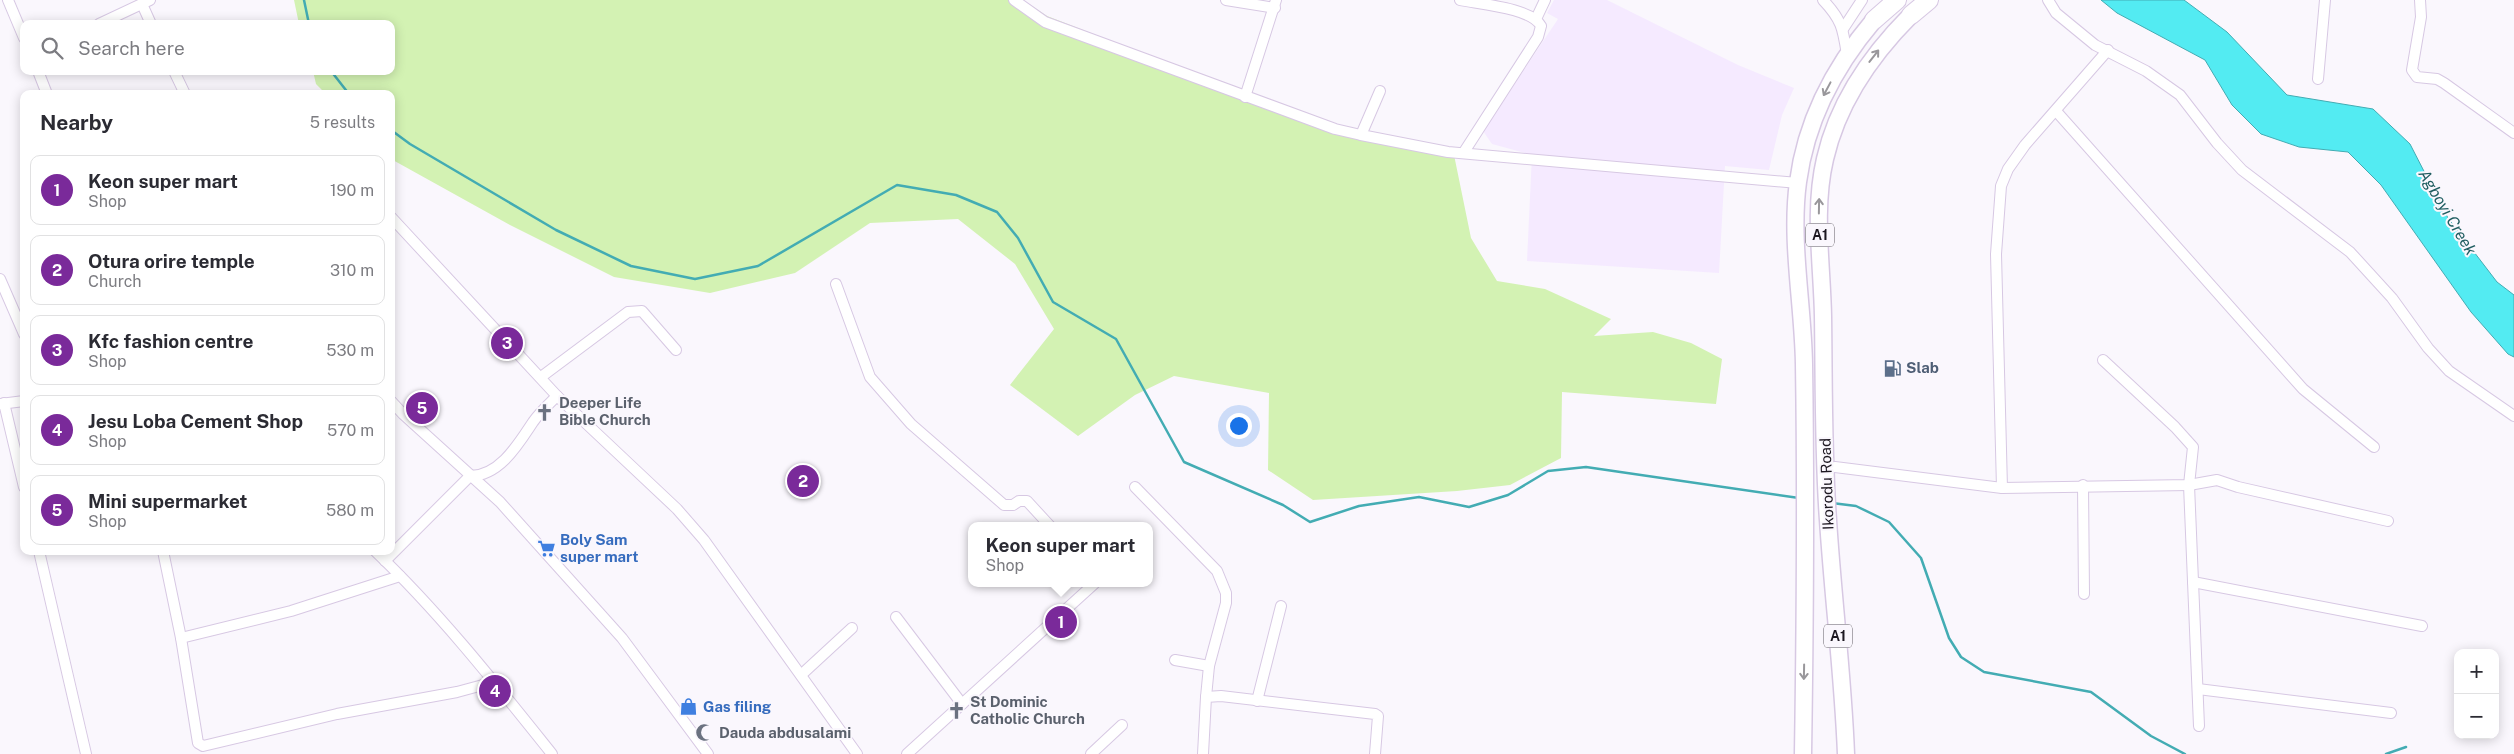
<!DOCTYPE html>
<html lang="en">
<head>
<meta charset="utf-8">
<style>
	:root { --surface:#fff; --page:#f7f7f7; --text:#2b2b33; --muted:#7c7c81; --line:#e1e1e2; --accent:#7a2a9a }
	body { margin:0; font-family:"Public Sans",sans-serif; background:var(--page); color:var(--text) }
	.controls { position:absolute; right:15px; bottom:15px; display:grid; overflow:hidden; border-radius:10px; box-shadow:0 2px 12px #0003 }
	.controls button { width:45px; height:45px; display:grid; place-items:center; padding:0; border:0; border-bottom:1px solid var(--line); background:var(--surface); color:var(--text); font:25px sans-serif }
	.you { position:absolute; left:1238px; top:425px; width:18px; height:18px; margin:-12px; border:4px solid #fff; border-radius:50%; background:#1a73e8; box-shadow:0 0 0 8px #1a73e833 }
	.badge { display:grid; place-items:center; width:32px; height:32px; border-radius:50%; background:var(--accent); color:#fff; font-size:16px; font-weight:700 }
	.pin { position:absolute; translate:-50% -50%; border:2px solid #fff; box-shadow:0 1px 5px #0006 }
	.popup { position:absolute; left:968px; top:522px; width:185px; height:65px; box-sizing:border-box; display:grid; place-content:center; border-radius:10px; background:var(--surface); filter:drop-shadow(0 1px 4px #0005); font-size:16px; white-space:nowrap; color:var(--muted) }
	.popup b { font-size:19px; color:var(--text) }
	.popup::after { content:''; position:absolute; left:50%; top:100%; margin-left:-10px; border:10px solid transparent; border-top-color:var(--surface) }
	.list { margin:0; padding:0; list-style:none }
	h2 { display:flex; justify-content:space-between; align-items:center; height:65px; margin:0; padding:0 20px; font-size:21px }
	h2 small { font-size:16px; font-weight:400; color:var(--muted) }
	.list li { display:grid; grid-template-columns:32px 1fr auto; gap:15px; align-items:center; box-sizing:border-box; height:70px; margin:0 10px 10px; padding:0 10px; border:1px solid var(--line); border-radius:10px }
	.list b { display:block; font-size:19px; white-space:nowrap }
	.list p { margin:0; font-size:16px; white-space:nowrap; color:var(--muted) }
	.list em { font-size:16px; font-style:normal; color:var(--muted) }
	.icon { flex:none; width:28px; height:28px; fill:none; stroke:currentColor; stroke-width:2; stroke-linecap:round; stroke-linejoin:round }
	.map { position:relative; flex:none; width:2514px; height:754px; overflow:hidden }
	.search { position:absolute; background:var(--surface); box-shadow:0 2px 12px #0003; left:20px; top:20px; width:375px; height:55px; display:flex; align-items:center; gap:12px; box-sizing:border-box; padding:0 18px; border-radius:10px; color:var(--muted); font-size:19px }
	.panel { position:absolute; background:var(--surface); box-shadow:0 2px 12px #0003; left:20px; top:90px; width:375px; height:465px; border-radius:10px }
	.map>svg:first-child { display:block }
</style>
</head>
<body>
<div class="map">
<svg width="2514" height="754" viewBox="0 0 2514 754">
	<rect width="100%" height="100%" fill="#faf7fd"/>
	<path fill="#f5eaff" d="M1554,0H1607L1738,65L1794,88L1782,115L1769,170L1725,166L1719,273L1527,261L1532,155L1492,144L1483,131L1558,19L1547,13Z"/>
	<path fill="#d3f2b3" d="M294,0H1023L1047,16L1350,133L1453,150L1471,238L1497,281L1545,289L1611,319L1594,336L1653,332L1691,343L1722,359L1716,404L1562,392L1561,458L1510,485L1457,491L1313,500L1268,470L1269,393L1174,376L1135,395L1078,436L1010,385L1054,329L1015,264L958,219L870,223L795,273L710,293L614,277L510,225L391,159V94H326L316,84L313,71H391V24H299Z"/>
	<path fill="#53ebf2" stroke="#43acb3" d="M2101,0H2184L2227,32L2287,95L2373,109L2410,144L2448,218L2497,282L2514,295V357L2508,354L2471,312L2381,185L2348,152L2299,147L2261,134L2232,105L2205,60L2117,13Z"/>
	<g fill="none" stroke-linecap="round" stroke-linejoin="round">
		<g stroke="#43acb3" stroke-width="2.5">
			<path d="M304,0L309,24"/>
			<path d="M331,71L349,94"/>
			<path d="M391,130L410,144L556,230L631,266L695,279L758,266L897,185L956,195L997,212L1018,238L1053,302L1116,339L1184,462L1283,505L1310,522L1359,506L1419,497L1469,507L1508,495L1548,471L1586,467L1799,498"/>
			<path d="M1832,503L1856,506L1889,522L1921,558L1949,638L1961,657L1984,672L2091,692L2151,736L2185,754"/>
			<path d="M2386,754L2406,747"/>
		</g>
		<defs>
			<g id="minor">
				<path d="M8,0L24,38"/>
				<path d="M1014,0L1045,22L1335,129L1361,135L1448,152L1798,183"/>
				<path d="M1226,0L1275,8"/>
				<path d="M1460,0C1479,4 1532,8 1541,26L1538,37L1464,152"/>
				<path d="M1823,0C1842,20 1843,29 1847,55"/>
				<path d="M2048,0L2056,13L2095,45L2146,71L2180,95L2217,143L2242,170L2350,252L2392,298L2428,348L2449,371L2514,416"/>
				<path d="M2420,0L2421,17L2412,70L2417,77L2437,79L2444,83L2514,133"/>
				<path d="M142,4L151,24"/>
				<path d="M1536,19L1545,0"/>
				<path d="M99,24L150,0"/>
				<path d="M1843,29L1862,0"/>
				<path d="M38,71L47,94"/>
				<path d="M174,71L185,94"/>
				<path d="M2318,79L2325,0"/>
				<path d="M1245,97L1276,0"/>
				<path d="M2056,111L2303,389L2374,447"/>
				<path d="M1361,135L1380,91"/>
				<path d="M391,217L557,396L677,509L704,540L857,754"/>
				<path d="M0,279L24,334"/>
				<path d="M836,284L870,377L911,424L1004,505H1013L1019,501H1027L1050,526"/>
				<path d="M2103,360L2175,427L2193,447L2189,485L2199,726"/>
				<path d="M541,377L628,312L642,311L676,350"/>
				<path d="M391,401L403,414L500,502L622,638L708,754"/>
				<path d="M4,403L24,487"/>
				<path d="M0,404L24,401"/>
				<path d="M1835,467L2002,488L2189,485L2217,480L2238,487L2388,521"/>
				<path d="M2083,485L2084,594"/>
				<path d="M1135,487L1217,571L1226,593V603L1209,666L1206,697"/>
				<path d="M2002,488L1996,254L2001,186L2008,169L2025,145L2108,50"/>
				<path d="M39,551L86,754"/>
				<path d="M163,551L181,638L198,743L203,746L337,714L457,692L494,682"/>
				<path d="M375,551C440,613 496,684 552,754"/>
				<path d="M385,561L470,476C500,476 519,443 533,422C540,412 549,404 557,396"/>
				<path d="M2193,582L2422,626"/>
				<path d="M896,617L962,704"/>
				<path d="M181,638L291,611L400,576"/>
				<path d="M1175,660L1209,666"/>
				<path d="M801,675L852,628"/>
				<path d="M2198,689L2391,713"/>
				<path d="M1257,701L1281,606"/>
				<path d="M907,754L1095,583"/>
				<path d="M1091,754L1122,725"/>
				<path d="M1203,754L1206,697L1221,696L1375,714L1378,716L1375,754"/>
			</g>
			<g id="trunk">
				<path d="M1803,754C1805,624 1806,494 1804,364C1803,304 1790,241 1798,182C1806,121 1835,66 1874,20"/>
				<path d="M1846,754C1843,676 1833,598 1828,520C1823,452 1824,384 1823,316C1822,264 1813,210 1825,159C1838,102 1870,56 1911,15"/>
			</g>
			<g id="motorway">
				<path d="M1911,15L1929,0"/>
				<path d="M1874,20L1897,0"/>
			</g>
		</defs>
		<use href="#minor" stroke="#d7c8e3" stroke-width="12"/>
		<use href="#trunk" stroke="#d7c8e3" stroke-width="19"/>
		<use href="#motorway" stroke="#d7c8e3" stroke-width="20"/>
		<use href="#minor" stroke="#fff" stroke-width="10"/>
		<use href="#trunk" stroke="#fff" stroke-width="16"/>
		<use href="#motorway" stroke="#fff" stroke-width="18"/>
	</g>
	<defs><path id="oneway-shaft" d="M-6 0H5M1.5-3L5.5 0L1.5 3" fill="none" stroke-width="1.6" stroke-linecap="round" stroke-linejoin="round" transform="scale(1.25)"/></defs>
	<g stroke="#99979b">
		<use href="#oneway-shaft" transform="translate(1874 56) rotate(-52)"/>
		<use href="#oneway-shaft" transform="translate(1827 89) rotate(118)"/>
		<use href="#oneway-shaft" transform="translate(1819 206) rotate(-89)"/>
		<use href="#oneway-shaft" transform="translate(1804 672) rotate(91)"/>
	</g>
	<defs>
		<symbol id="fuel-bare" viewBox="-9 -9 18 18"><path d="M-5.5-6h7V0h2V4h1.3V-2.5L3-4.5l.8-.8L6-3V5H2.5V1h-1V6h-7ZM-4.2-4.7v3.2H.2V-4.7Z" fill="#5c6f8a" stroke="#faf7fd" stroke-width="2.5" paint-order="stroke"/></symbol>
		<symbol id="church-bare" viewBox="-9 -9 18 18"><path d="M-1.2-6h2.4v3.5h3.3v2.4h-3.3V6h-2.4V-.1h-3.3v-2.4h3.3Z" fill="#6b7280" stroke="#faf7fd" stroke-width="2.5" paint-order="stroke"/></symbol>
		<symbol id="supermarket-bare" viewBox="-9 -9 18 18"><path d="M-6-5.5h2.5l.6 2H6L4.5 2H-2.5L-4.4-4H-6ZM-1.5 3.2a1.3 1.3 0 1 0 .1 0ZM3 3.2a1.3 1.3 0 1 0 .1 0Z" fill="#3f7fe0" stroke="#faf7fd" stroke-width="2.5" paint-order="stroke"/></symbol>
		<symbol id="shop-bare" viewBox="-9 -9 18 18"><path d="M-5-2.5h2.3a2.7 3.5 0 0 1 5.4 0H5L5.5 6h-11ZM-1.5-2.5h3a1.5 2.3 0 0 0-3 0Z" fill="#3f7fe0" stroke="#faf7fd" stroke-width="2.5" paint-order="stroke"/></symbol>
		<symbol id="mosque-bare" viewBox="-9 -9 18 18"><path d="M3.5-4.9A6 6 0 1 0 3.5 4.9A5 5 0 1 1 3.5-4.9Z" fill="#6b7280" stroke="#faf7fd" stroke-width="2.5" paint-order="stroke"/></symbol>
	</defs>
	<g fill-rule="evenodd">
		<use href="#fuel-bare" x="1880" y="356" width="25" height="25"/>
		<use href="#church-bare" x="532" y="400" width="25" height="25"/>
		<use href="#supermarket-bare" x="534" y="536" width="25" height="25"/>
		<use href="#shop-bare" x="676" y="694" width="25" height="25"/>
		<use href="#church-bare" x="944" y="698" width="25" height="25"/>
		<use href="#mosque-bare" x="692" y="720" width="25" height="25"/>
	</g>
	<g text-anchor="middle" stroke-width="4" stroke-linejoin="round" paint-order="stroke">
		<g fill="#faf7fd" stroke="#5f5b63" stroke-width="1">
			<rect x="1806" y="223.5" width="28" height="23" rx="4"/>
			<rect x="1824" y="624.5" width="28" height="23" rx="4"/>
		</g>
		<g font-size="14" font-weight="bold" fill="#1d1821">
			<text x="1820" y="240">A1</text>
			<text x="1838" y="641">A1</text>
		</g>
		<g font-size="15" font-weight="bold" fill="#4e5e75" stroke="#faf7fd" text-anchor="start">
			<text x="1906" y="373">Slab</text>
		</g>
		<g font-size="15" font-weight="bold" fill="#5b616d" stroke="#faf7fd" text-anchor="start">
			<text x="559" y="408">Deeper Life<tspan x="559" dy="17">Bible Church</tspan></text>
			<text x="970" y="707">St Dominic<tspan x="970" dy="17">Catholic Church</tspan></text>
			<text x="719" y="738">Dauda abdusalami</text>
		</g>
		<g font-size="15" fill="#1d1821" stroke="#faf7fd">
			<text transform="translate(1827 484) rotate(-92)" y="5">Ikorodu Road</text>
		</g>
		<g font-size="15" font-weight="bold" fill="#366cbe" stroke="#faf7fd" text-anchor="start">
			<text x="560" y="545">Boly Sam<tspan x="560" dy="17">super mart</tspan></text>
			<text x="703" y="712">Gas filing</text>
		</g>
		<g font-size="16" font-style="italic" fill="#1f5d60" stroke="#faf7fd">
			<text transform="translate(2448 212) rotate(59)" y="6">Agboyi Creek</text>
		</g>
	</g>
</svg>
<div class="controls">
<button>+</button>
<button>−</button>
</div>
<div class="you"></div>
<div class="pin badge" style="left:1061px;top:622px">1</div>
<div class="popup"><b>Keon super mart</b>Shop</div>
<div class="pin badge" style="left:803px;top:481px">2</div>
<div class="pin badge" style="left:507px;top:343px">3</div>
<div class="pin badge" style="left:495px;top:691px">4</div>
<div class="pin badge" style="left:422px;top:408px">5</div>
<div class="search"><svg class="icon" aria-label="search" viewBox="0 0 24 24"><circle cx="10" cy="10" r="6"/><path d="M15 15l6 6"/></svg>Search here</div>
<section class="panel">
<h2>Nearby<small>5 results</small></h2>
<ul class="list">
<li><span class="badge">1</span><div><b>Keon super mart</b><p>Shop</p></div><em>190 m</em></li>
<li><span class="badge">2</span><div><b>Otura orire temple</b><p>Church</p></div><em>310 m</em></li>
<li><span class="badge">3</span><div><b>Kfc fashion centre</b><p>Shop</p></div><em>530 m</em></li>
<li><span class="badge">4</span><div><b>Jesu Loba Cement Shop</b><p>Shop</p></div><em>570 m</em></li>
<li><span class="badge">5</span><div><b>Mini supermarket</b><p>Shop</p></div><em>580 m</em></li>
</ul>
</section>
</div>
</body>
</html>
